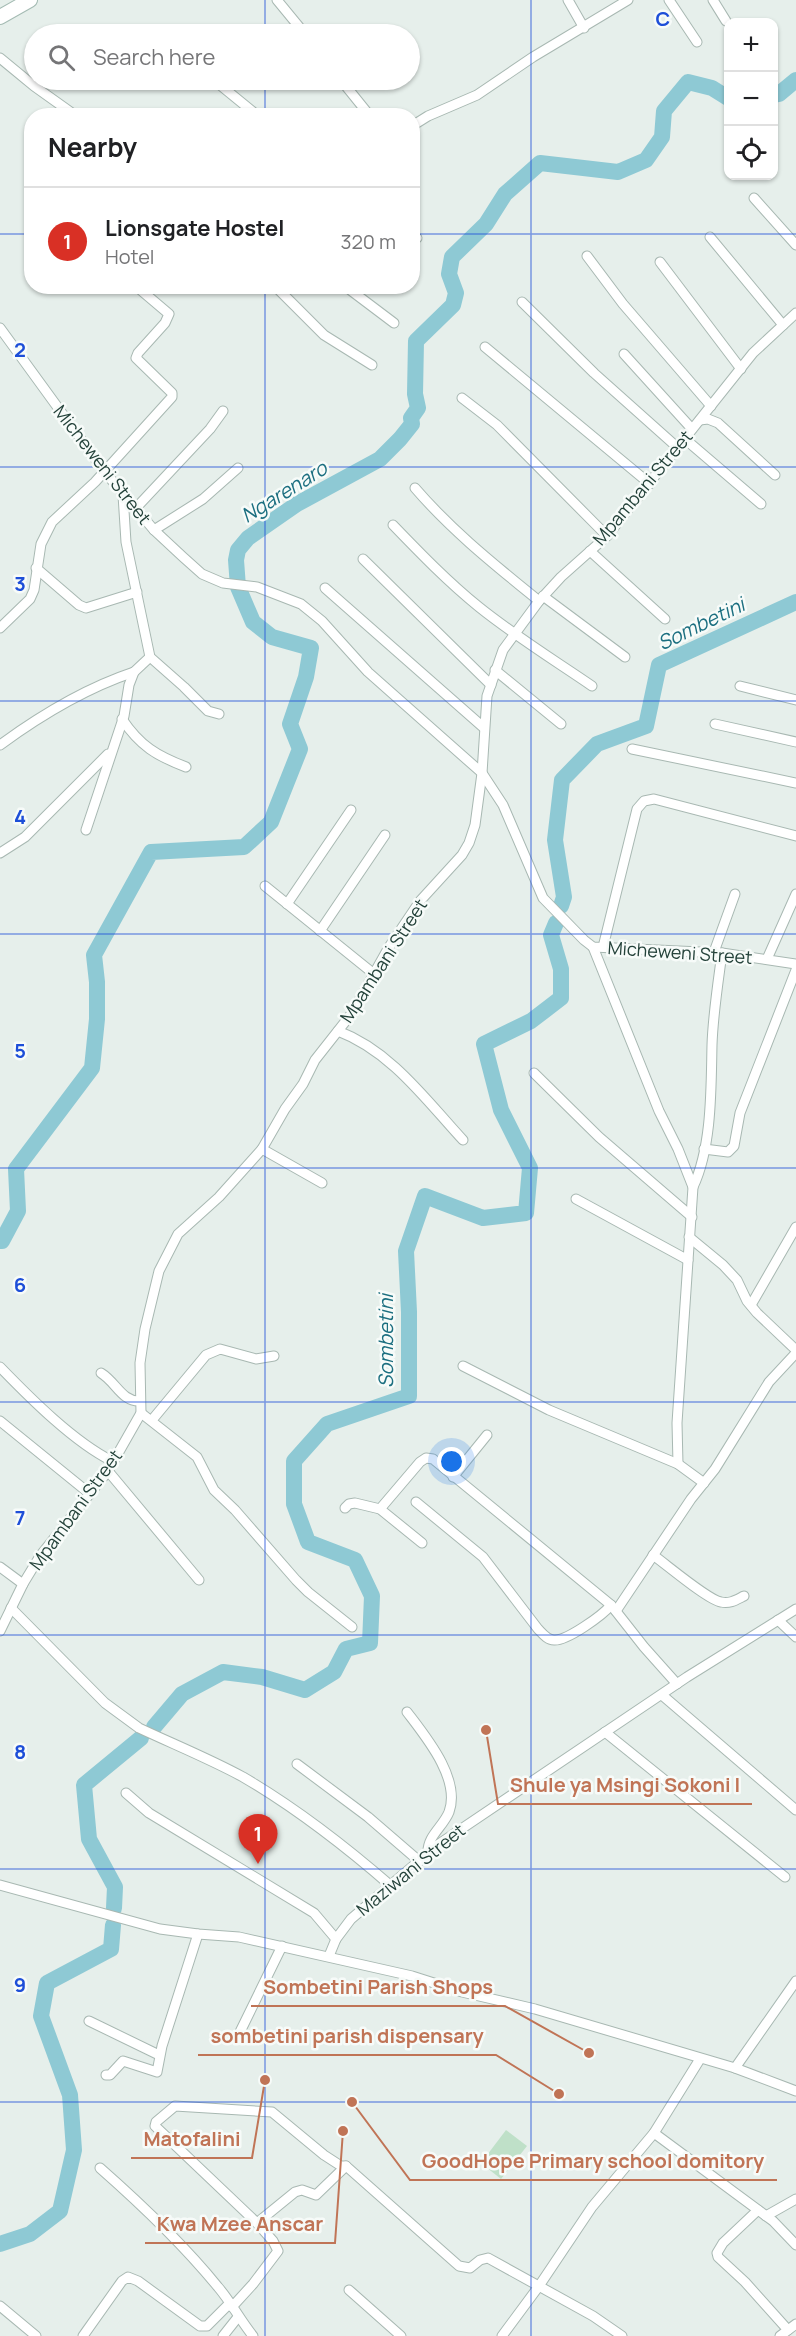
<!DOCTYPE html>
<html lang="en">
<head>
<meta charset="utf-8">
<style>
	:root { --surface:#fff; --page:#f2f2f2; --text:#202124; --muted:#757577; --line:#e0e0e0; --accent:#d93025 }
	body { margin:0; font-family:Manrope,sans-serif; background:var(--page); color:var(--text) }
	.controls { position:absolute; right:18px; top:18px; display:grid; overflow:hidden; border-radius:12px; box-shadow:0 2px 4px #0004 }
	.controls button { width:54px; height:54px; display:grid; place-items:center; padding:0; border:0; border-bottom:2px solid var(--line); background:var(--surface); color:var(--text); font:30px sans-serif }
	.you { position:absolute; left:452px; top:1462px; width:21px; height:21px; margin:-15px; border:4px solid #fff; border-radius:50%; background:#1a73e8; box-shadow:0 0 0 9px #1a73e833 }
	.badge { display:grid; place-items:center; width:39px; height:39px; border-radius:50%; background:var(--accent); color:#fff; font-size:20px; font-weight:700 }
	.pin { position:absolute; translate:-50% -50px; filter:drop-shadow(0 2px 3px #0008) }
	.pin::after { content:''; position:absolute; top:32px; width:21px; height:18px; background:inherit; clip-path:polygon(0 0,100% 0,50% 100%) }
	.list { margin:0; padding:0; list-style:none }
	h2 { display:flex; justify-content:space-between; align-items:center; height:78px; margin:0; padding:0 24px; font-size:26px }
	h2 small { font-size:20px; font-weight:400; color:var(--muted) }
	.list li { display:grid; grid-template-columns:39px 1fr auto; gap:18px; align-items:center; box-sizing:border-box; height:108px; padding:0 24px; border-top:2px solid var(--line) }
	.list b { display:block; font-size:22px; white-space:nowrap }
	.list p { margin:0; font-size:20px; white-space:nowrap; color:var(--muted) }
	.list em { font-size:20px; font-style:normal; color:var(--muted) }
	.icon { flex:none; width:33px; height:33px; fill:none; stroke:currentColor; stroke-width:2; stroke-linecap:round; stroke-linejoin:round }
	.map { position:relative; flex:none; width:796px; height:2336px; overflow:hidden }
	.search { position:absolute; background:var(--surface); box-shadow:0 2px 4px #0004; left:24px; top:24px; width:396px; height:66px; display:flex; align-items:center; gap:15px; box-sizing:border-box; padding:0 21px; border-radius:33px; color:var(--muted); font-size:22px }
	.panel { position:absolute; background:var(--surface); box-shadow:0 2px 4px #0004; left:24px; top:108px; width:396px; height:186px; border-radius:24px }
	.map>svg:first-child { display:block }
</style>
</head>
<body>
<div class="map">
<svg width="796" height="2336" viewBox="0 0 796 2336">
	<rect width="100%" height="100%" fill="#e6efeb"/>
	<path fill="#bfe0c8" d="M506,2130L527,2146L501,2179L481,2163Z"/>
	<g fill="none" stroke-linecap="round" stroke-linejoin="round">
		<g stroke="#8ec9d4" stroke-width="16">
			<path d="M774,95L779,94L796,80"/>
			<path d="M561,906L564,897L555,840L562,780L597,744L646,726L659,665L796,602"/>
			<path d="M0,1241H2L18,1211L16,1169L92,1068L97,1019V982L94,955L151,852L244,847L271,822L300,749L290,724L306,677L311,648L272,637L253,622L238,587L236,560L238,550L248,538L297,504L380,459L400,439L412,424L411,418L418,408L415,394L416,341L453,305L456,293L449,274L452,257L486,224L505,194L540,163L618,172L646,160L662,137L664,111L688,82L712,88L728,98"/>
			<path d="M154,1727L182,1694L223,1672L262,1677L305,1690L334,1672L346,1649L370,1643L372,1596L355,1560L308,1542L294,1504V1461L327,1424L409,1396V1312L406,1251L425,1196L483,1218L526,1213L530,1168L501,1110L484,1044L531,1021L561,998V969L551,935L556,923"/>
			<path d="M114,1908L115,1887L89,1839L84,1785L141,1738"/>
			<path d="M0,2244L30,2234L60,2211L74,2150L70,2095L41,2016L47,1983L111,1949L113,1925"/>
		</g>
		<defs>
			<g id="street">
				<path d="M277,0L305,34"/>
				<path d="M568,0L584,28"/>
				<path d="M669,0L697,42"/>
				<path d="M713,0L726,21"/>
				<path d="M0,58L34,86L76,116"/>
				<path d="M214,80L258,116"/>
				<path d="M341,80L370,116"/>
				<path d="M412,126L428,116L477,95L533,57L628,0"/>
				<path d="M754,198L796,245"/>
				<path d="M412,234L417,238"/>
				<path d="M710,237L783,325"/>
				<path d="M587,256L623,304L711,406"/>
				<path d="M660,262L741,369"/>
				<path d="M275,286L324,335L372,365"/>
				<path d="M345,286L394,323"/>
				<path d="M522,302L594,373L678,448"/>
				<path d="M0,328L104,471L154,530L183,557L202,574L223,583L257,587L301,604L322,621L368,672L482,773L503,805L543,898L584,940L593,947L722,953L796,964"/>
				<path d="M485,347L650,484"/>
				<path d="M624,354L692,429"/>
				<path d="M462,398L497,425L607,536"/>
				<path d="M700,420L708,419L718,423L775,475"/>
				<path d="M685,439L761,504"/>
				<path d="M415,488C452,531 495,565 539,601"/>
				<path d="M123,495L126,542L150,657L184,687L208,711L219,714"/>
				<path d="M135,509L210,429L223,411"/>
				<path d="M393,525C420,553 448,582 479,607C515,636 554,660 592,686"/>
				<path d="M154,530L203,499L238,468"/>
				<path d="M590,551L665,619"/>
				<path d="M363,559L491,685"/>
				<path d="M36,568L79,605L86,608L137,592"/>
				<path d="M325,588L483,727"/>
				<path d="M543,596L625,657"/>
				<path d="M0,628L30,599L34,590L41,544L52,522L95,482L172,397V393L136,358L138,353L165,323L169,314L136,286"/>
				<path d="M495,670L561,724"/>
				<path d="M740,686L796,700"/>
				<path d="M122,719C140,746 157,756 186,767"/>
				<path d="M715,724L796,742"/>
				<path d="M0,745C41,715 86,688 134,672"/>
				<path d="M632,749L796,783"/>
				<path d="M86,830L124,716L129,685L134,672L150,657"/>
				<path d="M0,853L25,837L108,754"/>
				<path d="M265,886L374,974"/>
				<path d="M287,904L351,810"/>
				<path d="M320,931L385,835"/>
				<path d="M593,947L659,1111L678,1149L693,1187L677,1423L678,1464"/>
				<path d="M603,947L637,809L644,801L654,799L796,836"/>
				<path d="M714,952L735,894"/>
				<path d="M767,959L796,894"/>
				<path d="M338,1031C391,1051 426,1100 463,1140"/>
				<path d="M534,1073L599,1137L692,1217"/>
				<path d="M262,1149L322,1183"/>
				<path d="M704,1149L728,1152L734,1146L740,1113L796,970"/>
				<path d="M693,1187C712,1147 711,1089 712,1045C713,1014 718,983 722,953"/>
				<path d="M576,1199L688,1260"/>
				<path d="M689,1237L723,1265L737,1280L747,1301L757,1313L796,1350"/>
				<path d="M751,1305L796,1227"/>
				<path d="M463,1366L549,1410L678,1464L704,1483"/>
				<path d="M0,1367C31,1399 74,1442 112,1461"/>
				<path d="M101,1373C116,1382 122,1402 140,1401"/>
				<path d="M141,1413L197,1457L214,1490L235,1510L296,1580L308,1592L352,1627"/>
				<path d="M152,1420L206,1355L220,1349L256,1359L274,1356"/>
				<path d="M0,1421L90,1494"/>
				<path d="M108,1471L199,1580"/>
				<path d="M453,1477L487,1435"/>
				<path d="M416,1502L483,1557L538,1629C542,1633 547,1640 554,1640C567,1641 603,1615 611,1605"/>
				<path d="M345,1508L349,1504L355,1503L380,1509L422,1543"/>
				<path d="M380,1509L420,1462L426,1458L433,1459L611,1605L644,1647L677,1684"/>
				<path d="M653,1555C667,1565 708,1600 721,1602C730,1604 736,1600 744,1596"/>
				<path d="M0,1567L23,1584"/>
				<path d="M11,1608L105,1703L139,1728C173,1744 210,1759 243,1777C296,1808 345,1846 391,1886"/>
				<path d="M616,1611L691,1499L715,1469L769,1382L796,1353"/>
				<path d="M778,1620L796,1637"/>
				<path d="M0,1631L23,1584L40,1556L108,1471L141,1413L140,1363L145,1329L159,1271L178,1234L219,1197L262,1149L285,1109L303,1084L315,1060L352,1013L389,947L420,901L462,855L469,843L475,825L482,773L487,696L503,650L539,601L561,577L607,536L753,353L796,313"/>
				<path d="M662,1695L796,1810"/>
				<path d="M407,1712C426,1737 461,1779 449,1812C443,1827 427,1836 428,1853"/>
				<path d="M605,1732L785,1877"/>
				<path d="M297,1764L368,1817L419,1861"/>
				<path d="M126,1793L149,1813L314,1913L336,1939"/>
				<path d="M0,1885L160,1929L198,1934L239,1937L412,1976L462,1992L535,2009L735,2068L796,2091"/>
				<path d="M329,1956L336,1939L351,1919L439,1844L687,1677L796,1609"/>
				<path d="M89,2021L159,2055"/>
				<path d="M239,2034L282,1946"/>
				<path d="M735,2068L796,1981"/>
				<path d="M106,2075H110L123,2061L157,2072L162,2046L198,1934"/>
				<path d="M654,2133L773,2221L796,2245"/>
				<path d="M100,2168C142,2205 183,2244 218,2287C231,2302 240,2320 253,2336"/>
				<path d="M758,2210L723,2243L717,2253L718,2257L745,2282L788,2330"/>
				<path d="M766,2216L796,2199"/>
				<path d="M257,2223L295,2192L302,2190L316,2195L346,2166"/>
				<path d="M349,2290L401,2336"/>
				<path d="M0,2306L36,2336"/>
				<path d="M232,2307L253,2284L278,2251L273,2241L257,2223L155,2126L156,2122L175,2106L272,2112L324,2155L341,2166H346L459,2266L470,2268L480,2260L488,2258L593,2316L622,2336"/>
				<path d="M83,2336L122,2281L128,2277L138,2281L200,2326H207L230,2303"/>
				<path d="M223,2336L238,2317"/>
				<path d="M502,2336L539,2286L592,2207L654,2133L700,2059"/>
				<path d="M780,2336L796,2324"/>
			</g>
			<path id="secondary" d="M0,17L30,0"/>
		</defs>
		<use href="#street" stroke="#a8b8b2" stroke-width="11"/>
		<use href="#secondary" stroke="#a4bbb3" stroke-width="16"/>
		<use href="#street" stroke="#fff" stroke-width="9"/>
		<use href="#secondary" stroke="#fff" stroke-width="14"/>
	</g>
	<path fill="none" stroke="#1d4ed8" stroke-width="1.5" stroke-opacity="0.55" d="M265,0V34M531,0V2336M265,80V116M0,234H32M412,234H796M265,286V2336M0,467H796M0,701H796M0,934H796M0,1168H796M0,1402H796M0,1635H796M0,1869H796M0,2102H796"/>
	<g text-anchor="middle" stroke-width="5" stroke-linejoin="round" paint-order="stroke">
		<g font-size="18" fill="#24423a" stroke="#f7fbf9">
			<text transform="translate(102 465) rotate(52)" y="6">Micheweni Street</text>
			<text transform="translate(643 488) rotate(-50)" y="6">Mpambani Street</text>
			<text transform="translate(680 953) rotate(4)" y="6">Micheweni Street</text>
			<text transform="translate(384 961) rotate(-57)" y="6">Mpambani Street</text>
			<text transform="translate(76 1510) rotate(-54)" y="6">Mpambani Street</text>
			<text transform="translate(411 1870) rotate(-39)" y="6">Maziwani Street</text>
		</g>
		<g font-size="20" font-style="italic" fill="#1c6f80" stroke="#f7fbf9">
			<text transform="translate(284 492) rotate(-32)" y="7">Ngarenaro</text>
			<text transform="translate(701 624) rotate(-26)" y="7">Sombetini</text>
			<text transform="translate(386 1341) rotate(-90)" y="7">Sombetini</text>
		</g>
	</g>
	<g font-size="20" text-anchor="middle" font-weight="bold" fill="#1d4ed8" stroke="#f7fbf9" stroke-width="5" stroke-linejoin="round" paint-order="stroke">
		<text x="663" y="26">C</text>
		<text x="20" y="357">2</text>
		<text x="20" y="591">3</text>
		<text x="20" y="824">4</text>
		<text x="20" y="1058">5</text>
		<text x="20" y="1292">6</text>
		<text x="20" y="1525">7</text>
		<text x="20" y="1759">8</text>
		<text x="20" y="1992">9</text>
	</g>
	<path fill="none" stroke="#c07456" stroke-width="2" d="M486 1730L498 1804H752M589 2053L505 2006H251M559 2094L496 2055H198M265 2080L252 2158H131M352 2102L410 2180H777M343 2131L335 2243H145"/>
	<g fill="#c07456" stroke="#f7fbf9" stroke-width="2">
		<circle cx="486" cy="1730" r="6"/>
		<circle cx="589" cy="2053" r="6"/>
		<circle cx="559" cy="2094" r="6"/>
		<circle cx="265" cy="2080" r="6"/>
		<circle cx="352" cy="2102" r="6"/>
		<circle cx="343" cy="2131" r="6"/>
	</g>
	<g font-size="20" text-anchor="middle" font-weight="bold" fill="#c07456" stroke="#f7fbf9" stroke-width="5" stroke-linejoin="round" paint-order="stroke">
		<text x="625" y="1792">Shule ya Msingi Sokoni I</text>
		<text x="378" y="1994">Sombetini Parish Shops</text>
		<text x="347" y="2043">sombetini parish dispensary</text>
		<text x="192" y="2146">Matofalini</text>
		<text x="593" y="2168">GoodHope Primary school domitory</text>
		<text x="240" y="2231">Kwa Mzee Anscar</text>
	</g>
</svg>
<div class="controls">
<button>+</button>
<button>−</button>
<button><svg class="icon" aria-label="locate" viewBox="0 0 24 24"><circle cx="12" cy="12" r="6"/><path d="M12 2v4M12 18v4M2 12h4M18 12h4"/></svg></button>
</div>
<div class="you"></div>
<div class="pin badge" style="left:258px;top:1864px">1</div>
<div class="search"><svg class="icon" aria-label="search" viewBox="0 0 24 24"><circle cx="10" cy="10" r="6"/><path d="M15 15l6 6"/></svg>Search here</div>
<section class="panel">
<h2>Nearby<small></small></h2>
<ul class="list">
<li><span class="badge">1</span><div><b>Lionsgate Hostel</b><p>Hotel</p></div><em>320 m</em></li>
</ul>
</section>
</div>
</body>
</html>
